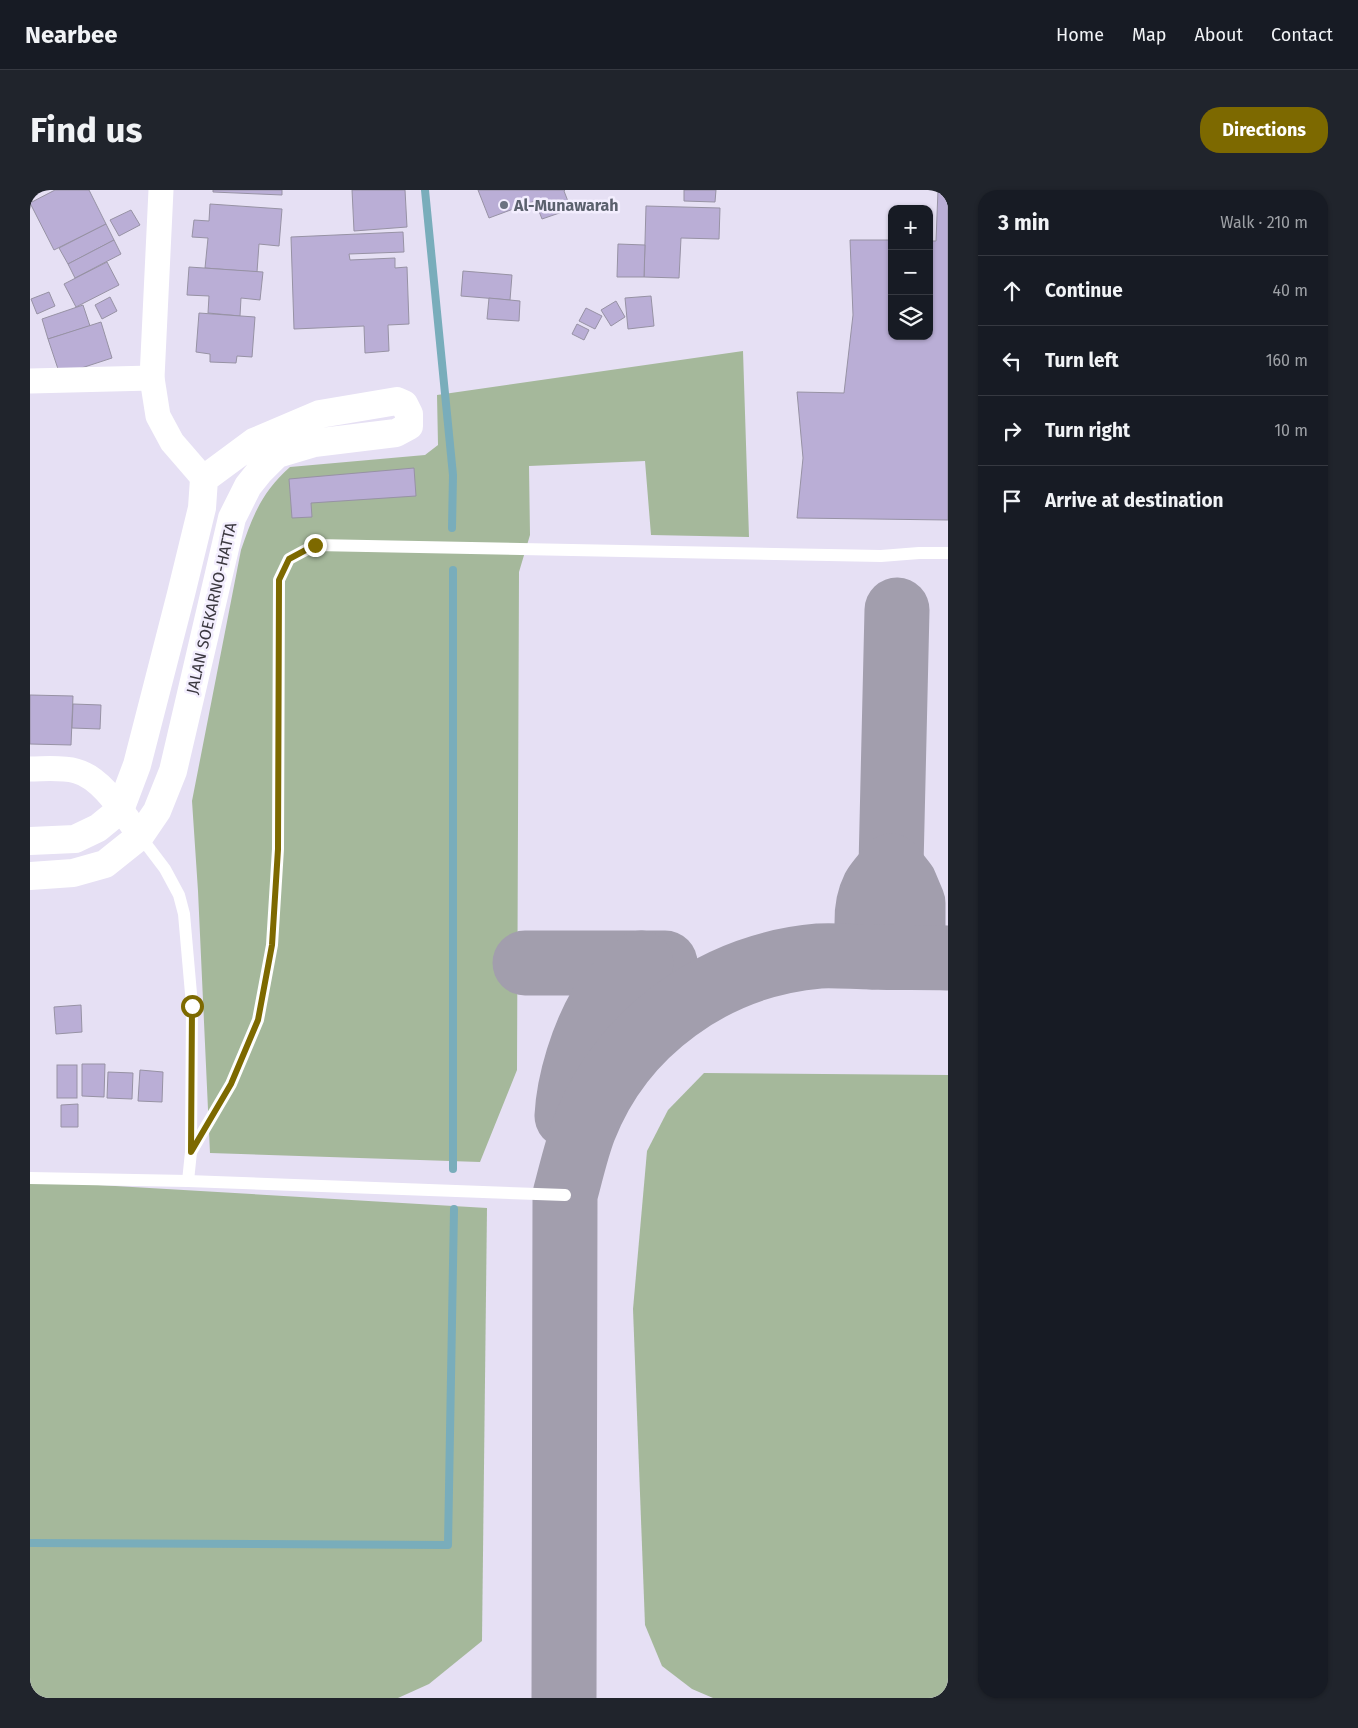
<!DOCTYPE html>
<html lang="en">
<head>
<meta charset="utf-8">
<style>
	:root { --surface:#171b24; --page:#20242c; --text:#f1f3f6; --muted:#9ea1a6; --line:#363941; --accent:#7d6900 }
	body { margin:0; font-family:"Fira Sans",sans-serif; background:var(--page); color:var(--text) }
	.controls { position:absolute; right:15px; top:15px; display:grid; overflow:hidden; border-radius:10px; box-shadow:0 1px 4px #0004 }
	.controls button { width:45px; height:45px; display:grid; place-items:center; padding:0; border:0; border-bottom:1px solid var(--line); background:var(--surface); color:var(--text); font:25px sans-serif }
	.stop { position:absolute; width:15px; height:15px; margin:-11px; border:4px solid #7d6900; border-radius:50%; background:#fff }
	.stop.end { background:#7d6900; border-color:#fff; box-shadow:0 1px 5px #0008 }
	.list { margin:0; padding:0; list-style:none }
	h2 { display:flex; justify-content:space-between; align-items:center; height:65px; margin:0; padding:0 20px; font-size:21px }
	h2 small { font-size:16px; font-weight:400; color:var(--muted) }
	.list li { display:grid; grid-template-columns:32px 1fr auto; gap:15px; align-items:center; box-sizing:border-box; height:70px; padding:0 20px; border-top:1px solid var(--line) }
	.list b { display:block; font-size:19px; white-space:nowrap }
	.list em { font-size:16px; font-style:normal; color:var(--muted) }
	.icon { flex:none; width:28px; height:28px; fill:none; stroke:currentColor; stroke-width:2; stroke-linecap:round; stroke-linejoin:round }
	.map { position:relative; flex:none; width:918px; height:1508px; overflow:hidden; border-radius:20px }
	header { display:flex; align-items:center; gap:30px; box-sizing:border-box; height:70px; padding:0 25px; background:var(--surface); border-bottom:1px solid var(--line) }
	header strong { font-size:24px }
	nav { display:flex; gap:28px; margin-inline-start:auto; font-size:18px }
	.intro { display:flex; align-items:center; justify-content:space-between; box-sizing:border-box; height:120px; padding:0 30px }
	h1 { margin:0; font-size:35px }
	.button { padding:12px 22px; border-radius:20px; background:var(--accent); color:#fff; font-size:18px; font-weight:700 }
	main { display:flex; gap:30px; padding:0 30px }
	aside { flex:1; background:var(--surface); border-radius:20px; box-shadow:0 1px 4px #0004 }
	.map>svg:first-child { display:block }
</style>
</head>
<body>
<header>
<strong>Nearbee</strong>
<nav><a>Home</a><a>Map</a><a>About</a><a>Contact</a></nav>
</header>
<div class="intro"><h1>Find us</h1><a class="button">Directions</a></div>
<main>
<div class="map">
<svg width="918" height="1508" viewBox="0 0 918 1508">
	<rect width="100%" height="100%" fill="#e6e0f4"/>
	<g fill="#a5b89b">
		<path d="M713,161L719,347L621,345L615,271L499,276L500,345L489,382L487,880L450,972L180,963L168,701L162,611L211,360C223,325 232,302 260,277L395,265L408,255L407,205Z"/>
		<path d="M674,883L918,885V1508H683L662,1499L632,1476L615,1435L603,1119L617,961L638,920Z"/>
		<path d="M0,991L457,1018L452,1451L399,1494L368,1508H0Z"/>
	</g>
	<g fill="none" stroke-linecap="round" stroke-linejoin="round">
		<g stroke="#79adbb" stroke-width="8">
			<path d="M395,0L423,285L422,338"/>
			<path d="M423,979V380"/>
			<path d="M0,1353L418,1355L424,1019"/>
		</g>
		<g stroke="#a29ead" stroke-width="65">
			<path d="M861,676L867,420"/>
			<path d="M842,767C837,745 833,720 844,698C848,691 856,683 861,676L875,694L883,713V767"/>
			<path d="M495,773H635"/>
			<path d="M537,926C539,890 553,846 571,815C581,799 597,786 611,773"/>
			<path d="M534,1508L535,1005C541,983 546,960 554,939C592,841 685,775 789,766C806,765 825,767 842,767C867,768 893,767 918,768"/>
		</g>
	</g>
	<g fill="#baaed6" stroke="#9792a4">
		<path d="M25,0H59L76,34L24,60L0,13Z"/>
		<path d="M183,0H252V5L183,2Z"/>
		<path d="M322,0H375L377,37L324,41Z"/>
		<path d="M448,0H535L534,1L541,19L512,29L505,11L459,28Z"/>
		<path d="M654,0H686L685,12L654,11Z"/>
		<path d="M908,0H918V330L767,328L773,268L767,202L814,203L823,125L820,50H862V146H899V51H906Z"/>
		<path d="M180,14L252,19L249,56L229,54L227,82L175,78L178,48L162,47L164,30L179,31Z"/>
		<path d="M616,16L690,18L689,49L651,48L649,88L614,87Z"/>
		<path d="M101,20L110,35L89,46L80,30Z"/>
		<path d="M76,34L84,50L38,74L29,58Z"/>
		<path d="M373,42L374,62L319,64L320,70L365,68V78L377,77L379,134L358,135L359,161L335,163L334,136L264,139L261,47Z"/>
		<path d="M84,50L91,64L45,88L38,74Z"/>
		<path d="M588,54L615,55L614,87H587Z"/>
		<path d="M77,72L89,95L46,117L34,94Z"/>
		<path d="M159,77L233,82L230,110L211,108L210,126L178,123L179,106L157,105Z"/>
		<path d="M433,81L482,85L480,110L431,106Z"/>
		<path d="M19,102L25,116L7,124L1,109Z"/>
		<path d="M621,106L624,136L598,139L595,108Z"/>
		<path d="M80,107L87,121L72,129L65,115Z"/>
		<path d="M459,108L490,111L489,131L457,129Z"/>
		<path d="M586,111L595,127L581,136L571,120Z"/>
		<path d="M53,115L60,136L18,149L12,129Z"/>
		<path d="M556,118L572,126L565,139L549,131Z"/>
		<path d="M169,123L225,127L222,167L207,166L206,173L180,172V164L166,162Z"/>
		<path d="M71,132L82,168L30,185L18,149Z"/>
		<path d="M547,134L559,140L554,150L542,144Z"/>
		<path d="M384,278L386,306L281,313L282,327L262,328L259,289Z"/>
		<path d="M0,505L43,506L41,555L0,554Z"/>
		<path d="M43,514L71,515L70,539L42,538Z"/>
		<path d="M51,815L52,842L26,844L24,817Z"/>
		<path d="M52,874H75L74,907L52,906Z"/>
		<rect x="27" y="875" width="20" height="33"/>
		<path d="M110,880L133,882L132,912L108,911Z"/>
		<path d="M78,882L103,883L102,909L77,908Z"/>
		<path d="M48,914V937H31V915Z"/>
	</g>
	<g fill="none" stroke-linecap="round" stroke-linejoin="round">
		<g stroke="#fff" stroke-width="12">
			<path d="M110,646L135,679L149,705L154,724L162,815L161,962L158,991"/>
			<path d="M161,962L201,894L228,830L242,755L248,659L249,390L259,369L285,355L851,366L889,363H918"/>
			<path d="M0,988L158,991L535,1005"/>
		</g>
		<g stroke="#fff" stroke-width="25">
			<path d="M131,0L122,188L128,226L142,252L174,289"/>
			<path d="M0,191L122,188"/>
			<path d="M0,579C15,579 31,577 46,581C73,588 94,625 110,646"/>
		</g>
		<path stroke="#fff" stroke-width="28" d="M0,651L45,649L68,638L90,620L107,575L151,404L172,318L174,289L224,252L290,224L367,211L374,214L379,224V236L366,243L284,253L247,264L230,281L218,296L202,328L143,581L127,621L110,646L75,674L43,683L0,686"/>
	</g>
	<g fill="none" stroke-linecap="round" stroke-linejoin="round">
		<path stroke="#7d6900" stroke-width="6" d="M162,816L161,962L201,894L228,830L242,755L248,659L249,390L259,369L285,355"/>
	</g>
	<circle fill="#6b7280" stroke="#f3eefe" stroke-width="2" cx="474" cy="15" r="5"/>
	<g text-anchor="middle" stroke-width="5" stroke-linejoin="round" paint-order="stroke">
		<g font-size="16" font-weight="bold" fill="#5b616d" stroke="#f3eefe" text-anchor="start">
			<text x="484" y="21">Al-Munawarah</text>
		</g>
		<g font-size="16" fill="#3b3840" stroke="#f3eefe">
			<text transform="translate(181 418) rotate(-77)" y="6">JALAN SOEKARNO-HATTA</text>
		</g>
	</g>
</svg>
<div class="controls">
<button>+</button>
<button>−</button>
<button><svg class="icon" aria-label="layers" viewBox="0 0 24 24"><path d="M12 4l9 5-9 5-9-5zM3 14l9 5 9-5"/></svg></button>
</div>
<div class="stop" style="left:162px;top:816px"></div>
<div class="stop end" style="left:285px;top:355px"></div>
</div>
<aside>
<h2>3 min<small>Walk · 210 m</small></h2>
<ul class="list">
<li><svg class="icon" aria-label="ahead" viewBox="0 0 24 24"><path d="M12 20V5M6 11l6-6 6 6"/></svg><div><b>Continue</b></div><em>40 m</em></li>
<li><svg class="icon" aria-label="left" viewBox="0 0 24 24"><path d="M17 20v-9H6M10 6l-5 5 5 5"/></svg><div><b>Turn left</b></div><em>160 m</em></li>
<li><svg class="icon" aria-label="right" viewBox="0 0 24 24"><path d="M7 20v-9h11M14 6l5 5-5 5"/></svg><div><b>Turn right</b></div><em>10 m</em></li>
<li><svg class="icon" aria-label="arrive" viewBox="0 0 24 24"><path d="M6 21V4h12l-3 4 3 4H6"/></svg><div><b>Arrive at destination</b></div></li>
</ul>
</aside>
</main>
</body>
</html>
